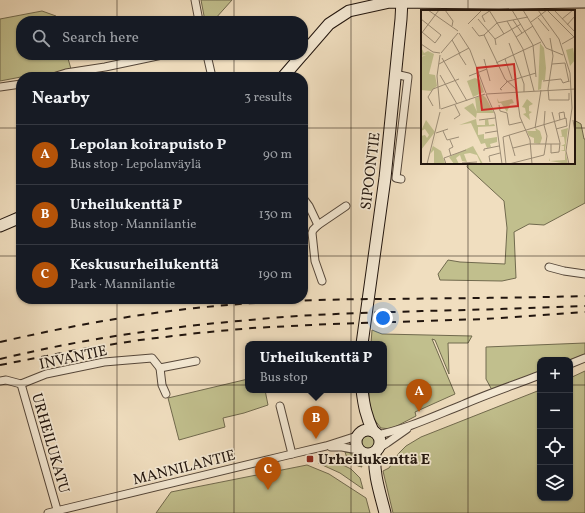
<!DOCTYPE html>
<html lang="en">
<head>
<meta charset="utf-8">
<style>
	:root { --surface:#171b24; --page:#242831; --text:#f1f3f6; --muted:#9ea1a6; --line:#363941; --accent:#b45309 }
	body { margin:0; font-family:Vollkorn,serif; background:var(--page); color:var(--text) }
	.controls { position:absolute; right:12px; bottom:12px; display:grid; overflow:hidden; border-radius:8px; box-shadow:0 1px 3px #0004 }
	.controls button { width:36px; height:36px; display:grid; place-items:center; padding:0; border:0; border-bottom:1px solid var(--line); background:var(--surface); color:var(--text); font:20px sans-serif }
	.you { position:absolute; left:383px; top:318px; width:14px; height:14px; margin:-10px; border:3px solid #fff; border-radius:50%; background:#1a73e8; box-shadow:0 0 0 6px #1a73e833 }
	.badge { display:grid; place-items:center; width:26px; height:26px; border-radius:50%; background:var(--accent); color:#fff; font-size:13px; font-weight:700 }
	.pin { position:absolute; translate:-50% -33px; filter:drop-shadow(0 1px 2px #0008) }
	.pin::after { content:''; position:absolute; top:21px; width:14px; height:12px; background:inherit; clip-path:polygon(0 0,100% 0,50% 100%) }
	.popup { position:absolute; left:245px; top:341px; width:142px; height:52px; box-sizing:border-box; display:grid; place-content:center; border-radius:8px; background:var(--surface); filter:drop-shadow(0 1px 3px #0005); font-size:13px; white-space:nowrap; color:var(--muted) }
	.popup b { font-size:15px; color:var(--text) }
	.popup::after { content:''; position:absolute; left:50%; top:100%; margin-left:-8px; border:8px solid transparent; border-top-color:var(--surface) }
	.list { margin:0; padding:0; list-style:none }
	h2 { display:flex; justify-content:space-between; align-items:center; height:52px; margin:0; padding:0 16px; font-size:17px }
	h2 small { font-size:13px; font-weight:400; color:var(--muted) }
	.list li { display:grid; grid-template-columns:26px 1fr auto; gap:12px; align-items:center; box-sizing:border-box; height:60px; padding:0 16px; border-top:1px solid var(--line) }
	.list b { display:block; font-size:15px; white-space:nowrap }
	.list p { margin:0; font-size:13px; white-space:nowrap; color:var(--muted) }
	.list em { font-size:13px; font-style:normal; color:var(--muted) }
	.icon { flex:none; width:22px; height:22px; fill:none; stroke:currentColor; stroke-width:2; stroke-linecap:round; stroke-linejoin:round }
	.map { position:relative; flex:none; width:585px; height:513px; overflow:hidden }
	.search { position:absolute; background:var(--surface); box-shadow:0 1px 3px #0004; left:16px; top:16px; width:292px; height:44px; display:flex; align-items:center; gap:10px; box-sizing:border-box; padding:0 14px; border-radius:16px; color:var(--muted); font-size:15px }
	.panel { position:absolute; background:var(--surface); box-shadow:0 1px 3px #0004; left:16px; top:72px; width:292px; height:232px; border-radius:16px }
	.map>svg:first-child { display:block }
</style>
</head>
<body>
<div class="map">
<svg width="585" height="513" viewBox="0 0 585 513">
	<rect width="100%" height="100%" fill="#f0debf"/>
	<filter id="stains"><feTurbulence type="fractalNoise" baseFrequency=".005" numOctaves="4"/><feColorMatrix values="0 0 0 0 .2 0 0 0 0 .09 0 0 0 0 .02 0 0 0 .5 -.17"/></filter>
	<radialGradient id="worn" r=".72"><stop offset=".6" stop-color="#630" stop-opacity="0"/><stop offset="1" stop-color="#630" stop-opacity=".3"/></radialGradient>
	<g fill="#c1bf8d" stroke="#716a4e">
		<path d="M201,0H232L215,19L205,21Z"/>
		<path d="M42,11L56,16L57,21H21V55H67L71,69L37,77H21L0,81V19Z"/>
		<path d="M574,120L581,124L584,139H585V203L544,225L529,224L514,232L516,278L502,281L440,280L438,274L448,260L460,262L505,264L507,228L504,201L467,167L468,163H574Z"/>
		<path d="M372,330L382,334L472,336L468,343H448L449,374L435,340L432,339L455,394L415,412L416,416L391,429L381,428L373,418L369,401V390H384V344H371Z"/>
		<path d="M585,343V354L570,360H540V372L492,390L486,379V347Z"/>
		<path d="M585,371V513H393L383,471L389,468L399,453L406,446L421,437L540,390V498H570V378Z"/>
		<path d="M248,379V390H265L268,405L244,413L223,418L225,427L179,440L168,398Z"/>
		<circle cx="367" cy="443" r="8"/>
		<path d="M345,452C353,452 359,460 362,467L358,466L347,458Z"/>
		<path d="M323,461L337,462L351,469L360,478L363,489L340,473L318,463Z"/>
		<path d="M307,465L329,474L366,498L370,513H156L171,492Z"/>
	</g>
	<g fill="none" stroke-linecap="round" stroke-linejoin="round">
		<defs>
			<g id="street">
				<path d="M195,0L199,21"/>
				<path d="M207,55L212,77"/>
				<path d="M395,74L408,77L396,178L401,179"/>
				<path d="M53,77L66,73L105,67L162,55"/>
				<path d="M0,87L21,84"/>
				<path d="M303,198L309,206L318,225L346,206"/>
				<path d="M318,225L313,230L312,233L315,261L322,281"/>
				<path d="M549,267L564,271L585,274"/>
				<path d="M570,364L585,358"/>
				<path d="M160,368L162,385L166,394"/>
				<path d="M0,381L6,380L21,384L46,374L104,362L152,358L160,368L196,361"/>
				<path d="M21,384L58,513"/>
				<path d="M280,406L292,454"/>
				<path d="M377,435C407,429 434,416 462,405C487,394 514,385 540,375"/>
				<path d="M331,447H342L358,450"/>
				<path d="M379,448L387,443L407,429"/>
				<path d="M48,513L292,454L326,446L357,436"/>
			</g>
			<g id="secondary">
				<path d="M303,54L329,24L349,11L390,2L499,3L585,2"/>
				<path d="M283,77L302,55"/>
				<path d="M0,226L21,217"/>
				<path d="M362,344L385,178L401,19L402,0"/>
				<path d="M362,390C364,406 366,416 373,431"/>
				<circle cx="368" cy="442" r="12"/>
				<path d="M375,453C373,473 380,493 385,513"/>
			</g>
		</defs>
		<use href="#street" stroke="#55473a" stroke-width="9"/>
		<use href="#secondary" stroke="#21150e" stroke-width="13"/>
		<use href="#street" stroke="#f5ead5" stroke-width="7"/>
		<use href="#secondary" stroke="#f5ead5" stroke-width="11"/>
		<g stroke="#21150e" stroke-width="2" stroke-dasharray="7 7" stroke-linecap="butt">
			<path d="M0,342C65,327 130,315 196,308C261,301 327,299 392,299C456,298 521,298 585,296"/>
			<path d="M0,359C82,339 166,327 250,320C307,314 365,313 422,311C476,310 531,308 585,306"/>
			<path d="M0,365L82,349L140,340L198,333L252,328L331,324L485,319L585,312"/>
		</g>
	</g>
	<path fill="none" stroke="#21150e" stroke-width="1" stroke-opacity="0.55" d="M117,0V21M234,0V21M351,0V513M468,0V11M117,55V77M234,55V77M0,128H21M303,128H422M574,128H585M468,163V513M0,256H21M303,256H585M117,299V513M234,299V513M0,385H540M570,385H585"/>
	<rect fill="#8f2418" stroke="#f5ead5" stroke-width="1.5" x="306" y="455" width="8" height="8" rx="2"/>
	<g text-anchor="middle" stroke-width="3.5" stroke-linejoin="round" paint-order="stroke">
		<g font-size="15" fill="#21150e" stroke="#f5ead5">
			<text transform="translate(370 171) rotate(-83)" y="5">SIPOONTIE</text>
			<text transform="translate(73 357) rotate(-12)" y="5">INVANTIE</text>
			<text transform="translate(51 443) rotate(74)" y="5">URHEILUKATU</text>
			<text transform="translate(184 467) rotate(-14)" y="5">MANNILANTIE</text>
		</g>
		<g font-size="15" font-weight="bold" fill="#21150e" stroke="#f5ead5" text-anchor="start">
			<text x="318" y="464">Urheilukenttä E</text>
		</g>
	</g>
	<g transform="translate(421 10)">
		<rect width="154" height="154" fill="#f0debf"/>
		<path d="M119,33L123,38L125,58L124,70H121L120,79L117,80ZM0,37L3,43L7,41L13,44L8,64L14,65L16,76L10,81L0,80V47L5,45L0,46ZM152,38L154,50L149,56L145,40ZM54,68L59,70L63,82L52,87L46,71ZM62,85L65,88L73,103H56L54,88ZM76,88L78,92L91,89L93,93L89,94L86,102L80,93H77ZM106,89L112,94L108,96V101L111,102L108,104L109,110L102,104L105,103L104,98L101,97ZM52,93L56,102L55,108L43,98ZM55,109L56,115H64V110L67,109L68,115L73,114L74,116L57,117V125L63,124V129L76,127V130L69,131L76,130V132L69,134L70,137L66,138L64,133L60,134L50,113L38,115ZM5,110L14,122L0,140V126L4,125L6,128L8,125L4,119L0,121ZM114,118L119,121L121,128L119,134L113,133V128L108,126L106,121H115ZM147,118L144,140L147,154L129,151H128V148L129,151L144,150V141H139L143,140V136H140L144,134L143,127L138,126H141L140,120ZM16,124L12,136L20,141L24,153L20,154L13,153V140L9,144ZM52,136L62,154H60L56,145L49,143L43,144L46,152L41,151L39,145L35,148L38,154H33L28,147Z" fill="#c1bf8d"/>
		<path fill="none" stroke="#9d8e78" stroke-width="1" d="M7,0L37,21M24,0L32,11L31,16M68,0L83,24M91,0L112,35L115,67M102,0L125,38L142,45M117,0L138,29L149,63L151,98L145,141L148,154M126,0L154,28M133,0L154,22M117,8L128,21M0,9L20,25L14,33L1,22M57,9L74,29L75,35M141,9L152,0M92,10L101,23M86,11L102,39L113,81M64,12L61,6L70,0M110,12L126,0M47,14L61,0M146,15L154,6M51,17L58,26L63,25L76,13L107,7M38,23L49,40L65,83M0,24L18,0M63,25L84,69L95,79L99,107L109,130L111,154M95,27L112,16M129,28L132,46L127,79L128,90H148V83M74,29L100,14M31,30L39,44M88,33L103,74V82M0,34L12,42L19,43M141,34L153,27M20,43L37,23M38,44L45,55M19,45L16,66L19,99M21,48L46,91M63,49L69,71M84,49L91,69M75,53L120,32M144,53L148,72M18,54L48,38M131,54L144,53M19,65L36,94M48,66L66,59M122,71L140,69L142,73L148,71M85,72L115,63M81,80L79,79L86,72M65,84L154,79M65,84L74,104L81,154M78,95L79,101L86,103L88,115L101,112M12,96L7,87L12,79L38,69M20,99L64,84M33,109L39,105L34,95M58,110L74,108M139,110L138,103L143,102L144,109M152,110L154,122M114,118L120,80M22,121L26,130L38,127M15,123L27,119M64,123L76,121M88,125L94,146M29,130L32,137L28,139L30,146M130,134V143L138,142L139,133L131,102M92,138L108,134H139M63,141V139L78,136M69,152L68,146L79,143M41,153L56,152M6,154L19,102M25,154L23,148L45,140M85,154L82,127L145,108L146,116L135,119M88,154L123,145L126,126L123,115L124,101M114,154H139"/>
		<path fill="#d62828" fill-opacity="0.15" stroke="#d62828" stroke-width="2" d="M93,54L97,96L61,100L56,58Z"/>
		<rect width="154" height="154" fill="none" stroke="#21150e" stroke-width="2"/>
	</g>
	<rect width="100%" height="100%" filter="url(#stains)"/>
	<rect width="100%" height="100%" fill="url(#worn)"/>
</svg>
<div class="controls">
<button>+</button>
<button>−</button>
<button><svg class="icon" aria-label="locate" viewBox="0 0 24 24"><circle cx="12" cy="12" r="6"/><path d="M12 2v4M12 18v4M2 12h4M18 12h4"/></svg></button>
<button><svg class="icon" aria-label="layers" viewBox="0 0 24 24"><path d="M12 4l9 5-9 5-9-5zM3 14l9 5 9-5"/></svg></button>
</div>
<div class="you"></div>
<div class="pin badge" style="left:419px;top:412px">A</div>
<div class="pin badge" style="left:316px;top:439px">B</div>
<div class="popup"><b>Urheilukenttä P</b>Bus stop</div>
<div class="pin badge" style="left:268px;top:490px">C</div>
<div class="search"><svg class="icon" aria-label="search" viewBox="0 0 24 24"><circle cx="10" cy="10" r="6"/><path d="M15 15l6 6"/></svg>Search here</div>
<section class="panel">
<h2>Nearby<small>3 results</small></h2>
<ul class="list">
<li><span class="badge">A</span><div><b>Lepolan koirapuisto P</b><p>Bus stop · Lepolanväylä</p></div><em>90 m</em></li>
<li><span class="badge">B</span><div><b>Urheilukenttä P</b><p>Bus stop · Mannilantie</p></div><em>130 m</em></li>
<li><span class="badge">C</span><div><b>Keskusurheilukenttä</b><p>Park · Mannilantie</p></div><em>190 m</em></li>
</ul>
</section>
</div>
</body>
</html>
